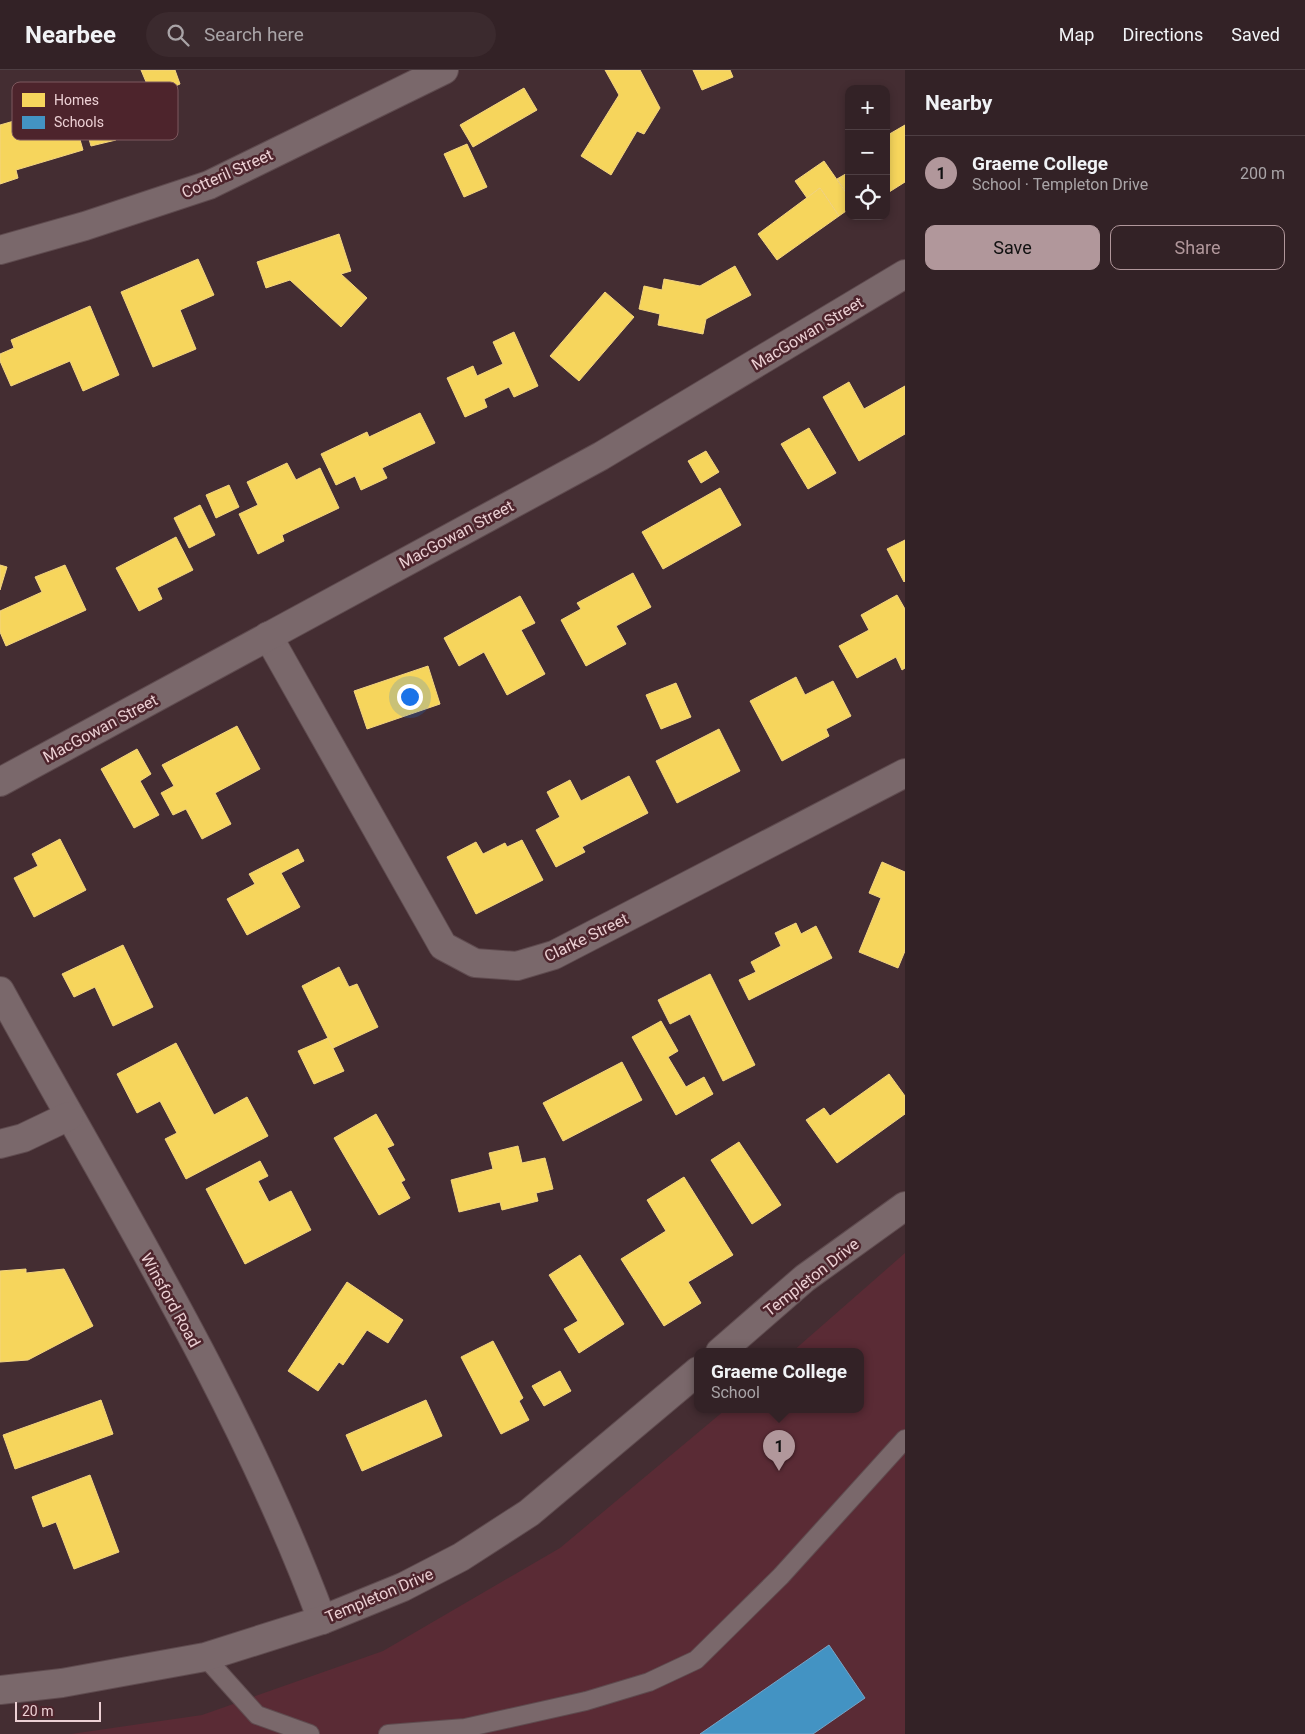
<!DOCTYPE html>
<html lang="en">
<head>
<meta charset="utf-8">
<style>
	:root { --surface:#332226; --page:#3b2a2e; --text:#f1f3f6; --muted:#a9a4a7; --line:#4e3f43; --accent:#b1979b }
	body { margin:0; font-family:Roboto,sans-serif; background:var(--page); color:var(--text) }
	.controls { position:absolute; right:15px; top:15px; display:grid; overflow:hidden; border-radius:10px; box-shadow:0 2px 8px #0003 }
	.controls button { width:45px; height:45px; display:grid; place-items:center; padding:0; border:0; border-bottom:1px solid var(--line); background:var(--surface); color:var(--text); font:25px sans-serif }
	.scale { position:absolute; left:15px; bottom:12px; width:86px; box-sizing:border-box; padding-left:5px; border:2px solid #ecd0d4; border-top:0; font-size:14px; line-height:18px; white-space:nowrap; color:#ecd0d4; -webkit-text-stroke:4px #4d242c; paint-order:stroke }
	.you { position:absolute; left:409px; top:626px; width:18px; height:18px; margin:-12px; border:4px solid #fff; border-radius:50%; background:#1a73e8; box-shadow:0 0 0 8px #1a73e833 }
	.badge { display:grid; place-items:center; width:32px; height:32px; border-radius:50%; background:var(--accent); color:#111; font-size:16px; font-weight:700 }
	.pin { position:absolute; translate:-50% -41px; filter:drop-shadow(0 1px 2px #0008) }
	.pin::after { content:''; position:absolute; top:26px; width:18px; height:15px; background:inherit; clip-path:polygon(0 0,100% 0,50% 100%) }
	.popup { position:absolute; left:694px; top:1278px; width:170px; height:65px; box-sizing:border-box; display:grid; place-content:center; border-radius:10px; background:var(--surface); filter:drop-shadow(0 1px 4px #0005); font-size:16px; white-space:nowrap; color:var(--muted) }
	.popup b { font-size:19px; color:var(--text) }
	.popup::after { content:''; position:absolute; left:50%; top:100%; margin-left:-10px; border:10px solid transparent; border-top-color:var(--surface) }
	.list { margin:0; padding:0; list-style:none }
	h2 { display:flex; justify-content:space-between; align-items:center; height:65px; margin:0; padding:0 20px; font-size:21px }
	h2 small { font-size:16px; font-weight:400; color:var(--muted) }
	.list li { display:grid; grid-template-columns:32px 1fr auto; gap:15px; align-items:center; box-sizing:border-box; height:75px; padding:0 20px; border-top:1px solid var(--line) }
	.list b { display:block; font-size:19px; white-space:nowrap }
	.list p { margin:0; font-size:16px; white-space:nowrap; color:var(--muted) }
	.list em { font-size:16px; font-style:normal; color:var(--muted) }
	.actions { display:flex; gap:10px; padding:15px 20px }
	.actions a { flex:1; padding:11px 0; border:1px solid var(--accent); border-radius:10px; text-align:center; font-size:18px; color:var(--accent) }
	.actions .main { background:var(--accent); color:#111 }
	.icon { flex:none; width:28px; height:28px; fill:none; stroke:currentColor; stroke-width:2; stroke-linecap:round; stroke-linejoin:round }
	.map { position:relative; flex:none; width:905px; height:1664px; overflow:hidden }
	header { display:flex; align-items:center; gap:30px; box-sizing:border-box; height:70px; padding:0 25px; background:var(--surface); border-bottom:1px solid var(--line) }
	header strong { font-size:24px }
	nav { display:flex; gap:28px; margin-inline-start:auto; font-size:18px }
	.search { width:350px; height:45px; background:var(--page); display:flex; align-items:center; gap:12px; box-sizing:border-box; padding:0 18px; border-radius:28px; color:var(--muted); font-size:19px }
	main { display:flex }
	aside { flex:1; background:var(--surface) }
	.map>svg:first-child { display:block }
</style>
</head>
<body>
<header>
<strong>Nearbee</strong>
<div class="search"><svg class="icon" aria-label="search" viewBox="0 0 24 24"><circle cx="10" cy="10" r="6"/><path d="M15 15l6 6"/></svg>Search here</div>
<nav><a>Map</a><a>Directions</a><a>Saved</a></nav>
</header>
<main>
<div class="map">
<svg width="905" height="1664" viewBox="0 0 905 1664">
	<rect width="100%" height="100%" fill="#442d32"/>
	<path fill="#5a2b35" d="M905,1183V1664H71L202,1645L383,1581L560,1478L725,1340H860V1282H792Z"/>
	<g fill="#f6d55c" stroke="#f3d480">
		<path d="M141,0H175L180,14L152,26Z"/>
		<path d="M605,0H640L660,38L644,64L637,61L611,105L581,86L619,25Z"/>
		<path d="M693,0H730L733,7L702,20Z"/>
		<path d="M524,18L537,40L473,77L460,55Z"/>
		<path d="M104,27L116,70L91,76L79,34Z"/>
		<path d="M70,35L83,80L16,100L18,108L0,114V55Z"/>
		<path d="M905,55V112L886,124V66Z"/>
		<path d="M467,74L487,117L464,127L444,84Z"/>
		<path d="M824,91L849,127V139L839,146L820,118L807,128L795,111Z"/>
		<path d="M849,102V127L837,109Z"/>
		<path d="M820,118L839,146L777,190L758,164Z"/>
		<path d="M339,164L351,201L341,204L367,228L341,257L290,210L266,218L257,192Z"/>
		<path d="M198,189L214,225L180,240L196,279L153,297L121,222Z"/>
		<path d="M735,196L751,225L706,249L703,264L658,255L660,244L639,239L644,216L662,220L664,209L700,216Z"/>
		<path d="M605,222L634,247L579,311L550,286Z"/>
		<path d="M90,236L119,305L83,321L70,291L11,316L0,291V284L14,278L11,270Z"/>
		<path d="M514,262L538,316L514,327L509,317L484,329L487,337L465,347L447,308L473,296L477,306L503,294L493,272Z"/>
		<path d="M849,312L864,339L905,316V364L859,391L823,327Z"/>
		<path d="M420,343L435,373L382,398L387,408L361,420L355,406L336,415L321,384L367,362L369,367Z"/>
		<path d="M809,358L836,403L808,419L781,374Z"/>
		<path d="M706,381L719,402L701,413L688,391Z"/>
		<path d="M287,393L296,410L320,398L339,438L282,465L284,471L258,484L239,444L258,435L247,412Z"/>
		<path d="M229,415L239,437L216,448L206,425Z"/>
		<path d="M720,418L741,455L663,499L642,462Z"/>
		<path d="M200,435L215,465L189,478L174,448Z"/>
		<path d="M176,467L193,500L157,518L162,529L139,541L116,498Z"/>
		<path d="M905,470V511L904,512L887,479Z"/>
		<path d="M0,495L7,497L0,520Z"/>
		<path d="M65,495L86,540L6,576L0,562V541L42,522L35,507Z"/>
		<path d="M633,503L651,537L616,556L626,574L586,596L561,550L581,539L577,533Z"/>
		<path d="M897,525L905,539V598L902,600L896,587L857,608L839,576L869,560L861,545Z"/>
		<path d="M520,526L535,553L521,560L545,604L507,625L484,582L459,596L444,568Z"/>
		<path d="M428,596L440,634L367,659L354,621Z"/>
		<path d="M796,607L805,625L833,611L851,646L826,659L829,666L782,691L750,631Z"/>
		<path d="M676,613L691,647L661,659L646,625Z"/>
		<path d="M237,656L260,699L215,723L231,754L202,769L186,739L173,745L161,723L174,716L162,695Z"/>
		<path d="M719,659L740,701L677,733L656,691Z"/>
		<path d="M137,679L151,704L140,711L159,745L134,758L101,699Z"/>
		<path d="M629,706L648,743L582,777L585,782L556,797L536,760L560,747L547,722L570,710L581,731Z"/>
		<path d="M60,769L86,820L34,847L14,808L38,796L32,784Z"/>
		<path d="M522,770L543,810L476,844L447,787L476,772L483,784L505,773L507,777Z"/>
		<path d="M298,779L304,791L281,803L300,837L247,865L227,829L255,814L249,804Z"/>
		<path d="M882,792L905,802V881L898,898L859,882L881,828L869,823Z"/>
		<path d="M796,853L801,864L816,856L832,888L749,930L739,910L756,902L751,892L781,876L775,863Z"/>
		<path d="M123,875L153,937L113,956L95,917L74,927L62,904Z"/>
		<path d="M339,897L349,917L357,914L378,957L333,978L302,916Z"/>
		<path d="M710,904L755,995L723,1011L690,944L670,954L658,930Z"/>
		<path d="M661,951L678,981L668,987L686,1017L704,1007L713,1024L676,1045L632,967Z"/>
		<path d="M328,968L344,1001L314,1014L298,981Z"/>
		<path d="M176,973L214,1045L247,1027L268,1066L186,1109L165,1069L177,1063L160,1031L137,1043L117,1004Z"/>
		<path d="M622,992L642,1030L563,1071L543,1033Z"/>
		<path d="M889,1004L905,1026V1044L837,1093L806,1050L824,1038L830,1046Z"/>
		<path d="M376,1044L394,1075L387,1078L405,1110L401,1112L410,1128L379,1145L334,1068Z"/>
		<path d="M739,1072L781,1135L752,1154L711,1090Z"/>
		<path d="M518,1076L522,1093L545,1088L553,1119L536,1123L538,1131L502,1140L500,1132L459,1142L451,1110L493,1099L489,1083Z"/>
		<path d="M260,1091L268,1106L258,1111L269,1132L291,1121L311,1160L245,1194L206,1119Z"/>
		<path d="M684,1107L733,1185L688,1212L701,1233L664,1256L621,1189L666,1161L647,1130Z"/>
		<path d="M580,1185L624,1254L579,1283L564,1259L578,1251L549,1205Z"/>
		<path d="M26,1199V1203L64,1199L93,1256L28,1290L0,1292V1201Z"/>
		<path d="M347,1212L403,1250L388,1273L367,1260L343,1295L339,1292L318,1321L288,1301Z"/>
		<path d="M493,1271L523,1328L519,1331L529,1350L501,1364L461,1287Z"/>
		<path d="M560,1301L571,1321L544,1336L532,1316Z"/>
		<path d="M101,1330L113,1364L15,1399L3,1365Z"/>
		<path d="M426,1330L442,1366L362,1401L346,1365Z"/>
		<path d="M90,1405L119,1482L74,1499L56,1452L43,1457L32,1427Z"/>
	</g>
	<path fill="#4393c3" stroke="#76a5c8" d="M829,1575L865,1628L813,1664H700Z"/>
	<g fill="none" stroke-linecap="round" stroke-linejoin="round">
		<defs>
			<g id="lane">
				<path d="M205,1587L257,1645L310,1664"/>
				<path d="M388,1664L465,1658L586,1631L649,1612L696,1590L781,1506L905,1369"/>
			</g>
			<g id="street">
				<path d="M0,180L85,156L209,115L444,0"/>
				<path d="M268,566L443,876L475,893L517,896L554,885L905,703"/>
				<path d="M0,712L601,386L905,204"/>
				<path d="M0,921C113,1127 240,1329 322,1550"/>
				<path d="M0,1074L23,1068L69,1046"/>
				<path d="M720,1282L805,1208L905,1136"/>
				<path d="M0,1620L62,1613L205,1587L322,1550L403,1517L461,1487L529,1443L698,1301"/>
			</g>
		</defs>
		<use href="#lane" stroke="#5f4b4f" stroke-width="20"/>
		<use href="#street" stroke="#5f4b4f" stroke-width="30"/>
		<use href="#lane" stroke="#7a686b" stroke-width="18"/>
		<use href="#street" stroke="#7a686b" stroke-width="28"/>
	</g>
	<g text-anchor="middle" stroke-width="5" stroke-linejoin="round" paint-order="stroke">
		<g font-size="16" fill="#ecd0d4" stroke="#4d242c">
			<text transform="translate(227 103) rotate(-24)" y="6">Cotteril Street</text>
			<text transform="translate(807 263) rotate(-31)" y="6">MacGowan Street</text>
			<text transform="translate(456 464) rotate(-28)" y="6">MacGowan Street</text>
			<text transform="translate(100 658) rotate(-28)" y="6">MacGowan Street</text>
			<text transform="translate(586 867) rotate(-26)" y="6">Clarke Street</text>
			<text transform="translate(811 1207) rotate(-38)" y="6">Templeton Drive</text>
			<text transform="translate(171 1230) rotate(61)" y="6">Winsford Road</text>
			<text transform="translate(379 1525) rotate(-23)" y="6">Templeton Drive</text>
		</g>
	</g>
	<rect x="12" y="12" width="166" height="58" rx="8" fill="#4d242c" stroke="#7d585e" stroke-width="1"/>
	<rect x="22" y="23" width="23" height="14" fill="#f6d55c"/>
	<rect x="22" y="46" width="23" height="13" fill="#4393c3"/>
	<g font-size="14" fill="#ecd0d4">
		<text x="54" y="35">Homes</text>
		<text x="54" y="57">Schools</text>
	</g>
</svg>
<div class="controls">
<button>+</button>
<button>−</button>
<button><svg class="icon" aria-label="locate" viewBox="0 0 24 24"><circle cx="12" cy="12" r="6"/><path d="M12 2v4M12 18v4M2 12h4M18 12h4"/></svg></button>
</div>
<div class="scale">20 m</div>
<div class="you"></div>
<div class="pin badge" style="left:779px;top:1401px">1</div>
<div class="popup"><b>Graeme College</b>School</div>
</div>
<aside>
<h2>Nearby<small></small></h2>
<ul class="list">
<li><span class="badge">1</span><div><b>Graeme College</b><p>School · Templeton Drive</p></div><em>200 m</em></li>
</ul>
<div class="actions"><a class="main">Save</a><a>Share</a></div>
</aside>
</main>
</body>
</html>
